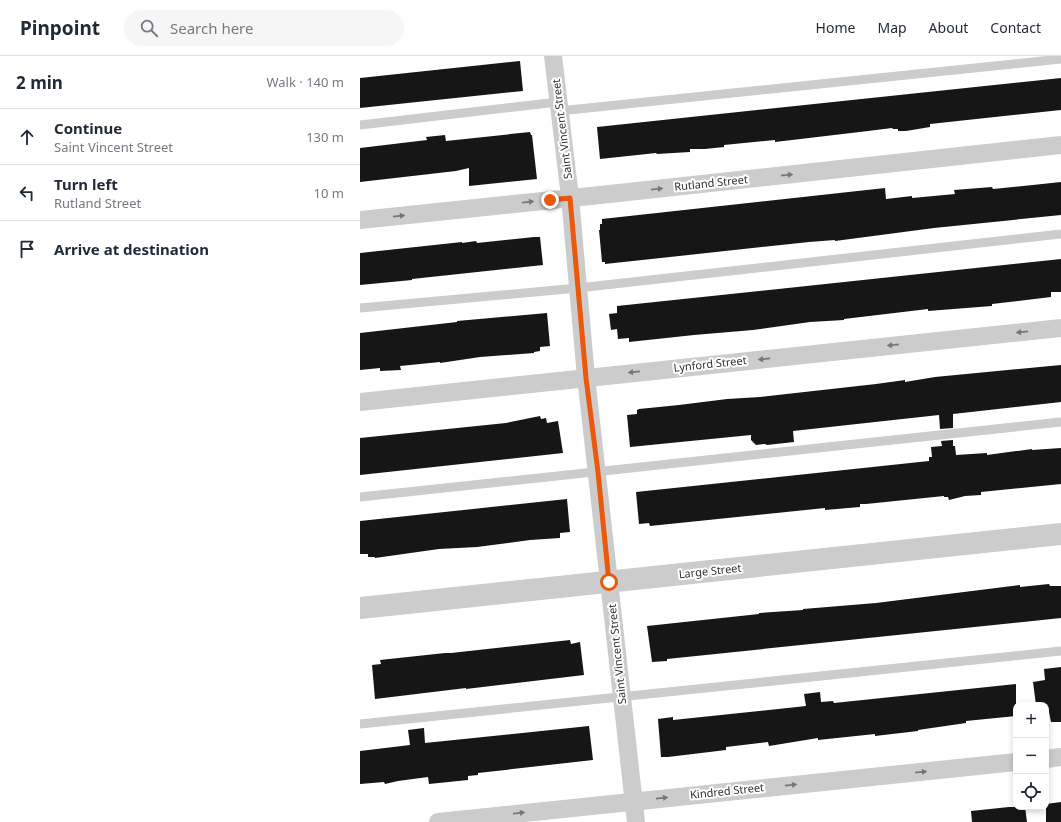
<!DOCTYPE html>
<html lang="en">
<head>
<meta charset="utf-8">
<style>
	:root { --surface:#fff; --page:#f6f6f7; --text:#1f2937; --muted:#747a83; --line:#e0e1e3 }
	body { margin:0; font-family:"Noto Sans",sans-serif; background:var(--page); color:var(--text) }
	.controls { position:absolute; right:12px; bottom:12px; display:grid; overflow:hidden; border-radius:8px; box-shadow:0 2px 6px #0003 }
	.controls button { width:36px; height:36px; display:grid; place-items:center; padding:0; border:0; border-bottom:1px solid var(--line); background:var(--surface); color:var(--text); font:20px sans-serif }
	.stop { position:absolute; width:12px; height:12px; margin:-9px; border:3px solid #ea580c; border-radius:50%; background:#fff }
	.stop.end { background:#ea580c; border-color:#fff; box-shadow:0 1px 4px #0008 }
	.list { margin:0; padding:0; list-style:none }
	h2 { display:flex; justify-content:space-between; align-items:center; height:52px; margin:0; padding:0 16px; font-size:17px }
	h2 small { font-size:13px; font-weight:400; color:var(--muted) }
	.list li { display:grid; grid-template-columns:26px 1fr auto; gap:12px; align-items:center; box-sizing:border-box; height:56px; padding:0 16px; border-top:1px solid var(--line) }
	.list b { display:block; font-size:15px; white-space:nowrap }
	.list p { margin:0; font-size:13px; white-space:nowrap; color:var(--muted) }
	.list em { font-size:13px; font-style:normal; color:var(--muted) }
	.icon { flex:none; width:22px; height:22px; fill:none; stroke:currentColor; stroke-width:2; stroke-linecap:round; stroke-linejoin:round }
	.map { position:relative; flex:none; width:701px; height:766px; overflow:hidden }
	header { display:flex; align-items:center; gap:24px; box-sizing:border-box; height:56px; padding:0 20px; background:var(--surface); border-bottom:1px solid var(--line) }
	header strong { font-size:19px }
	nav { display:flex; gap:22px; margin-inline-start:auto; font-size:14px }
	.search { width:280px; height:36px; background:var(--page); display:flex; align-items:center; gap:10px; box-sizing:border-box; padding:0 14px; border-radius:22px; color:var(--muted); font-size:15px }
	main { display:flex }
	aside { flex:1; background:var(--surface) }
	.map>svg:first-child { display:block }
</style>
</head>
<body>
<header>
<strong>Pinpoint</strong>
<div class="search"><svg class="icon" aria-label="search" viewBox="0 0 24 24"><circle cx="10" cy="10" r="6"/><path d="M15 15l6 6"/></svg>Search here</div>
<nav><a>Home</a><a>Map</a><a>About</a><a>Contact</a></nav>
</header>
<main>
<aside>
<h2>2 min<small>Walk · 140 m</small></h2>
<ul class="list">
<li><svg class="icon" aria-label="ahead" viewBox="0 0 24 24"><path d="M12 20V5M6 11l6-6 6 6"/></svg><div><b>Continue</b><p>Saint Vincent Street</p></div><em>130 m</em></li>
<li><svg class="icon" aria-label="left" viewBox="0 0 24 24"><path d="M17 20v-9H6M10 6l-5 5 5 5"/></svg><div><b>Turn left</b><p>Rutland Street</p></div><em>10 m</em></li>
<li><svg class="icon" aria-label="arrive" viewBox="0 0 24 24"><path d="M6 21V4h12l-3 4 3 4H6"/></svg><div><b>Arrive at destination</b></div></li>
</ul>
</aside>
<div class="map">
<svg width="701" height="766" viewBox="0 0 701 766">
	<rect width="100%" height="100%" fill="#fff"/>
	<g fill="#161616">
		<path d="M160,5L163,35L0,52V22Z"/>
		<path d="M701,22V54L570,68V71L546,75H538V73H533L532,72L508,75L415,86V84L364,89V91L345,93H330V96L297,98L296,97L240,103L237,71Z"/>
		<path d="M170,76L171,79H172L177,123L109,130V112L96,115L0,126V92L67,84L66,81L85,79L86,85Z"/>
		<path d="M701,126V159L574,172L475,185V184L449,186L245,208V206H242L239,174H240V168H242V163L525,132L526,143L552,140V142L595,138L594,134L632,131L633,133Z"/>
		<path d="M174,181H180L183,209L52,223V224L0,229V197L102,186V187L116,185L117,187Z"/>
		<path d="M701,203V236H691V241L632,248V250L568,255V253L484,263V264L450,266L393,274L334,279L269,286V282L258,283L257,273L251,274L249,258L257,257V250Z"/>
		<path d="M187,257L190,290L180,291V295L174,296V297L120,301L80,307V306L40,310L41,314L20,315V312L0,314V277L97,266V265Z"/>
		<path d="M701,309V346L593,358V372L580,373L579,359L433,375L434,386L407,389L405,388L396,389L391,384V379L270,391L267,359L277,358V354L279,353L319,349L367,343L400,341L516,328L545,324V326L575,321Z"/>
		<path d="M180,360L181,363L186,362L187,367L198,365L203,397L0,419V382L146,367Z"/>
		<path d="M593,384V390H595L596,399L627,397V399L672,393V394L701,392V428L621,436V439L605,440L589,444L588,441H584V440L506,448H500V451L465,454V452L290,470L289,467L279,468L276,436L569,405V401H572L571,391L582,390L581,385Z"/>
		<path d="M207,443L210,476L200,477V482L170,484L117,491L79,493L15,502V501H8V498H0V465Z"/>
		<path d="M689,528L690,530H701V562L307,603V605L292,606L287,570L399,558V557L443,554V553L516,547L660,529V531Z"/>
		<path d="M210,584L211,588L220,586L224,619L106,633V632L15,643L12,609L21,608L20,604L85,597H91Z"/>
		<path d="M701,611V666H691L689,656L686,657V649H676L673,626L685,624L684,613Z"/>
		<path d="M656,628V660L606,665V667L558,674V675L515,680V678L458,684V682L409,690L408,686L366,691V694L308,701H301L298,663L313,661V664L446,650L444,638L460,636L461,646L473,645L474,647Z"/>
		<path d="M229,670L233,704L118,717V719L108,720V724L69,728L68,721L38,725L25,728L24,726L0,728V695L50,689L48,674L64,672L65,687Z"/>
		<path d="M701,746V766H686V748Z"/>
		<path d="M649,751H665L667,766H612L611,755Z"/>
	</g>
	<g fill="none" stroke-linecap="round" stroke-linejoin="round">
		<g stroke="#ccc" stroke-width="9">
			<path d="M199,55L701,3"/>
			<path d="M0,69L198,46"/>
			<path d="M0,252L218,232L701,178"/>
			<path d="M0,441L701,366"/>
			<path d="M0,668L701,595"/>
		</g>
		<g stroke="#ccc" stroke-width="18">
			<path d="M193,0L210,141L226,321L276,766"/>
			<path d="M0,164L231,140L701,89"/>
			<path d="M0,346L701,272"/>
			<path d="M686,703L701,701"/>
			<path d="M78,766L656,706"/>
		</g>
		<path stroke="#ccc" stroke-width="22" d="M0,552L701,478"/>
	</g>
	<defs><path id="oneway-solid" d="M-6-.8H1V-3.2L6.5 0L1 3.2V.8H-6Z"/></defs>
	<g fill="#767676">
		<use href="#oneway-solid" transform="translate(427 119) rotate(-6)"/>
		<use href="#oneway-solid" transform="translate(297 133) rotate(-6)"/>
		<use href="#oneway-solid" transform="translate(168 146) rotate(-6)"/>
		<use href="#oneway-solid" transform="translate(39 160) rotate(-6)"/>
		<use href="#oneway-solid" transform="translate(662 276) rotate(174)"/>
		<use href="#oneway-solid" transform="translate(533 289) rotate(174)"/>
		<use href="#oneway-solid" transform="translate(404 303) rotate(174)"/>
		<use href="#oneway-solid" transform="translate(274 316) rotate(174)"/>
		<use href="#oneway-solid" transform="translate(561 716) rotate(-6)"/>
		<use href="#oneway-solid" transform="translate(431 729) rotate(-6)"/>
		<use href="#oneway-solid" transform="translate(302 742) rotate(-6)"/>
		<use href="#oneway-solid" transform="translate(159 757) rotate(-6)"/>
	</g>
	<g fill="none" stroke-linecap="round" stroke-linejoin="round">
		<path stroke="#ea580c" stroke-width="5" d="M190,144L210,142L226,322L238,416L249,526"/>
	</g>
	<g text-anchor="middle" stroke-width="4" stroke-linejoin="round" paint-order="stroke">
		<g font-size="11" fill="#2f2f2f" stroke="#fff">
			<text transform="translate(202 73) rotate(-97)" y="4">Saint Vincent Street</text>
			<text transform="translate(351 127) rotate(-6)" y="4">Rutland Street</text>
			<text transform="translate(350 308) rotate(-6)" y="4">Lynford Street</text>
			<text transform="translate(350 515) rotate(-6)" y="4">Large Street</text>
			<text transform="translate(257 598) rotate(-96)" y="4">Saint Vincent Street</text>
			<text transform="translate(367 735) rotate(-6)" y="4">Kindred Street</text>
		</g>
	</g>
</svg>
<div class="controls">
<button>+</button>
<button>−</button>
<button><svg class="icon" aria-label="locate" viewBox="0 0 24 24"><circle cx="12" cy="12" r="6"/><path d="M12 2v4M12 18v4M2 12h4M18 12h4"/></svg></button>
</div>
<div class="stop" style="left:249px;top:526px"></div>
<div class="stop end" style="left:190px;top:144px"></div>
</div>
</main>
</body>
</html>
